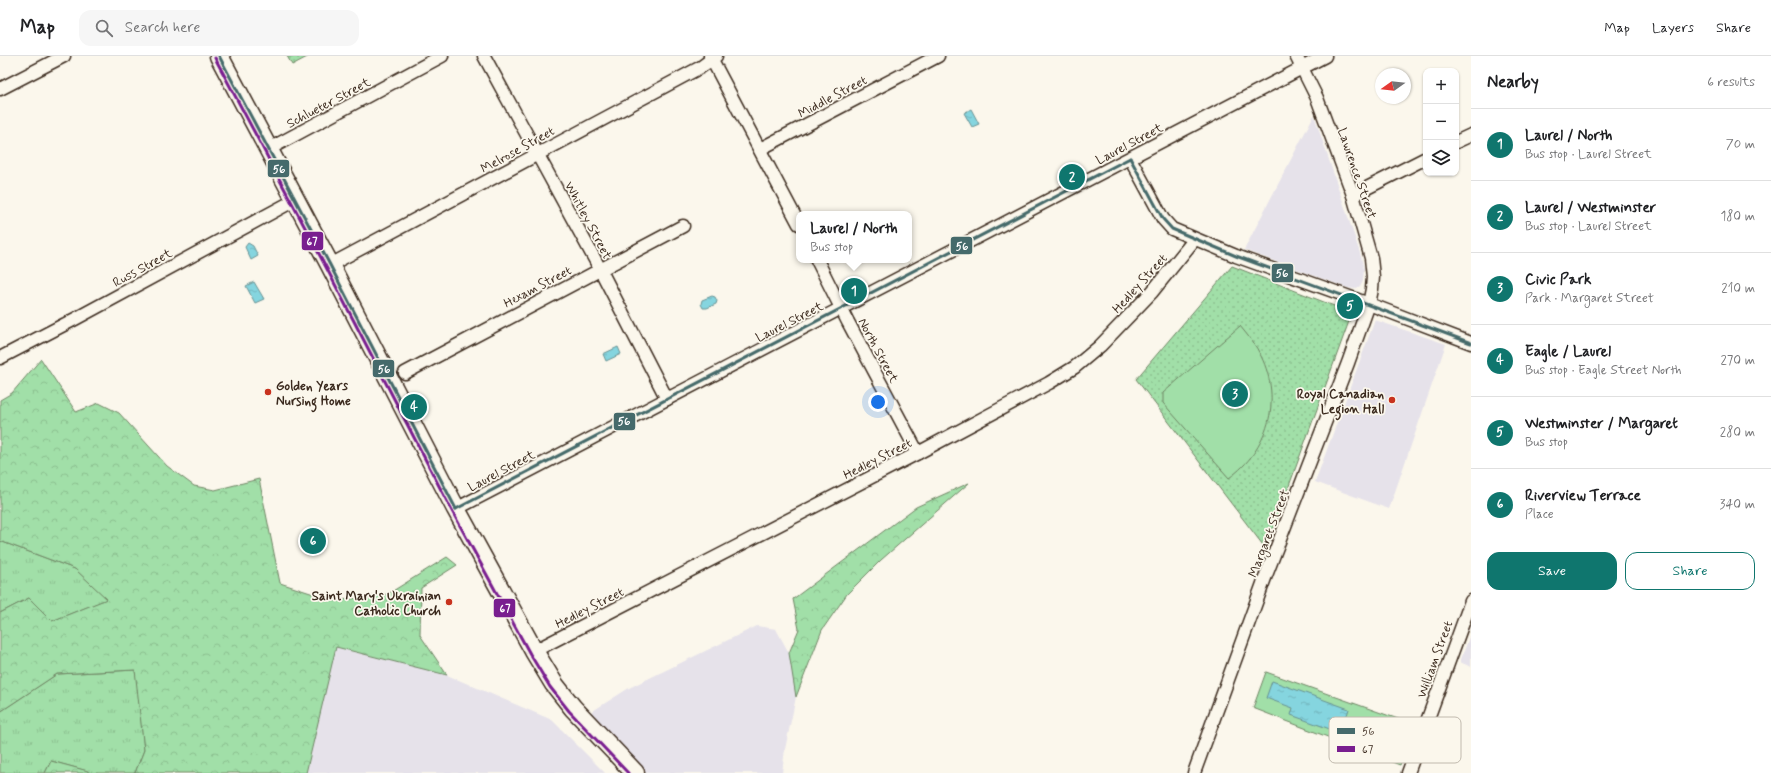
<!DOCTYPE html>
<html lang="en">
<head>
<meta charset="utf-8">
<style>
	:root { --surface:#fff; --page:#f6f6f6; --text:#202124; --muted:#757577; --line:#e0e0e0; --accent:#0f766e }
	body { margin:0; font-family:Mynerve,sans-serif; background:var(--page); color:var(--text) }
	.controls { position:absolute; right:12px; top:12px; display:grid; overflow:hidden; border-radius:8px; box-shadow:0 1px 3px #0004 }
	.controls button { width:36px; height:36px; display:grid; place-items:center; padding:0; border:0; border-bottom:1px solid var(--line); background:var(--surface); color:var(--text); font:20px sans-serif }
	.compass { position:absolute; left:1375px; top:12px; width:36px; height:36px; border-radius:50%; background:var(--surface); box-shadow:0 1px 3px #0004; rotate:255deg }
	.you { position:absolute; left:878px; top:346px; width:14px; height:14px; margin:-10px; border:3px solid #fff; border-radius:50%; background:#1a73e8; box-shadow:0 0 0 6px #1a73e833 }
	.badge { display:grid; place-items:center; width:26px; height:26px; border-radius:50%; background:var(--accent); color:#fff; font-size:13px; font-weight:700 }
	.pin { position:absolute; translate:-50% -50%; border:2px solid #fff; box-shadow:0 1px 4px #0006 }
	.popup { position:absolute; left:796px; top:155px; width:116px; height:52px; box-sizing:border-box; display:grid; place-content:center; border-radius:8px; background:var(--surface); filter:drop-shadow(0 1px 3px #0005); font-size:13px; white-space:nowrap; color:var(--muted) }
	.popup b { font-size:15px; color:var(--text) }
	.popup::after { content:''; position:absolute; left:50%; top:100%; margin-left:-8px; border:8px solid transparent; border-top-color:var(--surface) }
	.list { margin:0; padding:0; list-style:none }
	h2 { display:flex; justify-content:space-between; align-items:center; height:52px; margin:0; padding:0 16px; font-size:17px }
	h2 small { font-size:13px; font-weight:400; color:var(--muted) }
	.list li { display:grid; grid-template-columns:26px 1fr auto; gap:12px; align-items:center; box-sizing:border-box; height:72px; padding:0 16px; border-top:1px solid var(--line) }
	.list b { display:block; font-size:15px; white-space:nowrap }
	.list p { margin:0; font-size:13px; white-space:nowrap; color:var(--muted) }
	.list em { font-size:13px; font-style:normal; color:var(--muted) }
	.actions { display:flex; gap:8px; padding:12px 16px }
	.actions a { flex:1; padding:9px 0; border:1px solid var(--accent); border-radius:12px; text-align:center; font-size:14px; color:var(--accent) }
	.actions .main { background:var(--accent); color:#fff }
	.icon { flex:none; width:22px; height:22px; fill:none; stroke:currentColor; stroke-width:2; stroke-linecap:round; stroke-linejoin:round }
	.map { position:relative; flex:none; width:1471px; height:717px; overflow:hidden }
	header { display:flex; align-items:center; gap:24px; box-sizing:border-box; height:56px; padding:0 20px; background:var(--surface); border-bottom:1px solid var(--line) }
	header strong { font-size:19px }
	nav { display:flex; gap:22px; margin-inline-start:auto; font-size:14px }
	.search { width:280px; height:36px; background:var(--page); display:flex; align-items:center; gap:10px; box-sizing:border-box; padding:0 14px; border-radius:12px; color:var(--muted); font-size:15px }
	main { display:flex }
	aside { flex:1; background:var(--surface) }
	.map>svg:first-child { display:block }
</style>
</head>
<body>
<header>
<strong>Map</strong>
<div class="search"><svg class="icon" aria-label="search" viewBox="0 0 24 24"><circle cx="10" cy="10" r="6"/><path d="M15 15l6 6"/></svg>Search here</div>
<nav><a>Map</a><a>Layers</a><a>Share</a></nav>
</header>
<main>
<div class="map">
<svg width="1471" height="717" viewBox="0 0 1471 717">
	<defs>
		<pattern id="grass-tufts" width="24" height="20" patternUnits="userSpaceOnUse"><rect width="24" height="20" fill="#a1dfa8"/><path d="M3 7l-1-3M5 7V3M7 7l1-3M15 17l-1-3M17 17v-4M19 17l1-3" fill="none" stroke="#8cc090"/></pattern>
		<pattern id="forest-crowns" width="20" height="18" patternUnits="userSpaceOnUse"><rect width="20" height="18" fill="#a1dfa8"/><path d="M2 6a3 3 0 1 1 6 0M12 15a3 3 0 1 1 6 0" fill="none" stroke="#8cc090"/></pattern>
		<pattern id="park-dots" width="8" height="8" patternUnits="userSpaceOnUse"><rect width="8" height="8" fill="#a1dfa8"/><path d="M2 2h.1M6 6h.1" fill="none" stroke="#8cc090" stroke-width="1.8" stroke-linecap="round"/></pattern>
		<pattern id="water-ripples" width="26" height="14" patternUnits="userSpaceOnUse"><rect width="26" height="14" fill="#85d5df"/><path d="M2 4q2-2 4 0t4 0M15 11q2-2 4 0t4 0" fill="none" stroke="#74b7bf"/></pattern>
	</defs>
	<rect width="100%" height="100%" fill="#fbf7ec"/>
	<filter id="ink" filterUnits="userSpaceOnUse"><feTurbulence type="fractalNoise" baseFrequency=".025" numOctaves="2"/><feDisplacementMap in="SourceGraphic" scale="8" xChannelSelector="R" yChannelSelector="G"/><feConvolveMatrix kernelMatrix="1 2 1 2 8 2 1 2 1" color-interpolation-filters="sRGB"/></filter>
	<g filter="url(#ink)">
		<g fill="#e6e2ea">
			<path d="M1314,59L1360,197L1364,213L1363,224L1360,230L1355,233L1348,232L1244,194Z"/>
			<path d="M1375,264L1446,288L1389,453L1315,426Z"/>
			<path d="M757,570L776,573L789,597L796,641L785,693L782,717H646L588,658L629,632Z"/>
			<path d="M1471,576V611L1460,606Z"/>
			<path d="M335,591L447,619L552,664L605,717H306Z"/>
		</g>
		<g fill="url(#grass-tufts)" stroke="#6e8463">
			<path d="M0,485L75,513L108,543L52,565L29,542L0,557Z"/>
			<path d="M136,614L144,694L135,717H88L87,715L51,705L45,717H0V656L57,618Z"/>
		</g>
		<g fill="url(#forest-crowns)" stroke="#6e8463">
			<path d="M41,303L76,356L99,347L119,357L167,410L194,430L215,434L259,423L280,527L335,545L388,538L447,501L457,509L421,532L420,579L447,619L336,591L306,717H135L144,694L135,614L57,618L0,656V557L29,542L52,565L107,543L75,513L0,485V344L12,337Z"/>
			<path d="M969,427L881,504L847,538L822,574L796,641L789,597L799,573L793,543L916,451Z"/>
			<path d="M51,705L88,715V717H45Z"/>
		</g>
		<g fill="url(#park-dots)" stroke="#6e8463">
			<path d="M287,0H309L292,9Z"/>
			<path d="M1232,210L1352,257L1266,493L1136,323Z"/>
		</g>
		<g fill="#a1dfa8" stroke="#6e8463">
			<path d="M1240,270C1248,280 1256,289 1261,300C1283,345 1268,394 1229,422L1163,347V337Z"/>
			<path d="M1266,616L1415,669L1400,709L1253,652Z"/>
		</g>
		<g fill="url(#water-ripples)" stroke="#679192">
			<path d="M971,53L979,68L972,71L964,57Z"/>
			<path d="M248,187L253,190L258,200L251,204L245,191Z"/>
			<path d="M254,226L264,243L255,247L246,230Z"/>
			<path d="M712,240L715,241L717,245L716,248L707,252H703L701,248L702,244Z"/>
			<path d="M618,291L621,298L606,305L603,298Z"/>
			<path d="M1272,625L1349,653L1341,677L1291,659L1293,652L1266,642Z"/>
		</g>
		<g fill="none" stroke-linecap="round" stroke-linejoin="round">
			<defs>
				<g id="street">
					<path d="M484,0L600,213L667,343"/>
					<path d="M710,0L799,168"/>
					<path d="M0,33L64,0"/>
					<path d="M1456,86L1471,79"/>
					<path d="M269,93L442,0"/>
					<path d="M760,93L938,0"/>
					<path d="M1130,102L1163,163L1172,173L1236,200L1369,248L1471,287"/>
					<path d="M1353,139L1426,102"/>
					<path d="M817,204L848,266L918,397"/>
					<path d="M330,209L701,11L716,0"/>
					<path d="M0,302L75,263L295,144"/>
					<path d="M405,317L683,170"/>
					<path d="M456,453L1325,0"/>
					<path d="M534,595L918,397L1049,327L1075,311L1100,290L1152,236L1194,184"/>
					<path d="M1194,717L1265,522L1348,307L1369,248L1372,233L1373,221L1371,202L1353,139L1317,42L1296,0"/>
					<path d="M1408,717L1471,545"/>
				</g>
				<path id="secondary" d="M219,0L330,209L456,453L534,595L554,628L573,652L635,717"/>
			</defs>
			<use href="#street" stroke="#3b2a1e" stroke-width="15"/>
			<use href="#secondary" stroke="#3b2a1e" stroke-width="21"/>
			<use href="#street" stroke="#fbf7ec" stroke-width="12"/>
			<use href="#secondary" stroke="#fbf7ec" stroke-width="18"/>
			<defs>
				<g id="bus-1">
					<path d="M219,0L330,209L456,453"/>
					<path d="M1130,102L1163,163L1172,173L1236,200L1471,287"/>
					<path d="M456,453L1130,102"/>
				</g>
				<path id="bus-2" d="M215,2L326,211L452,455L530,598L550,631L569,655L628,717"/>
			</defs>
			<use href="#bus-1" stroke="#fbf7ec" stroke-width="6"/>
			<use href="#bus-2" stroke="#fbf7ec" stroke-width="6"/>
			<use href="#bus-1" stroke="#456a6b" stroke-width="3"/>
			<use href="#bus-2" stroke="#791e8f" stroke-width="3"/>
		</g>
	</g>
	<g fill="#c8321e" stroke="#fbf7ec" stroke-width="1.5">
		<circle cx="268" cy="336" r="4"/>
		<circle cx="1392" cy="344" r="4"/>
		<circle cx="449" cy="546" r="4"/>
	</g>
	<g text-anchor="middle" stroke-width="3.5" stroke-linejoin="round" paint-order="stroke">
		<g font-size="13" fill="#3b2a1e" stroke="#fbf7ec">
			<text transform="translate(832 40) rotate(-28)" y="5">Middle Street</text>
			<text transform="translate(328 46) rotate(-28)" y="5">Schlueter Street</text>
			<text transform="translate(1129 87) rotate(-28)" y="5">Laurel Street</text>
			<text transform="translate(517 93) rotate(-29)" y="5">Melrose Street</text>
			<text transform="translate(1358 117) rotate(71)" y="5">Lawrence Street</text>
			<text transform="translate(589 164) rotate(62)" y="5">Whitley Street</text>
			<text transform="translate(142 211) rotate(-29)" y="5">Russ Street</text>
			<text transform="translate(1139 227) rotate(-48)" y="5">Hedley Street</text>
			<text transform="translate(537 230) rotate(-28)" y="5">Hexam Street</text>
			<text transform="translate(789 265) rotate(-27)" y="5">Laurel Street</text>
			<text transform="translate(879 294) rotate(62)" y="5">North Street</text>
			<text transform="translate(877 402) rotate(-27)" y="5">Hedley Street</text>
			<text transform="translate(501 414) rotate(-28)" y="5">Laurel Street</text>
			<text transform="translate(1268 477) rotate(-69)" y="5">Margaret Street</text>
			<text transform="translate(589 551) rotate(-27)" y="5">Hedley Street</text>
			<text transform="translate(1434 603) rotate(-70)" y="5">William Street</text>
		</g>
		<g font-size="13" font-weight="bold" fill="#3b2a1e" stroke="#fbf7ec" text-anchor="end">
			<text x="276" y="334" text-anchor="start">Golden Years<tspan x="276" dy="15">Nursing Home</tspan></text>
			<text x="1384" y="342">Royal Canadian<tspan x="1384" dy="15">Legion Hall</tspan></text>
			<text x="441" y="544">Saint Mary's Ukrainian<tspan x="441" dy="15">Catholic Church</tspan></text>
		</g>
	</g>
	<rect x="1329" y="661" width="132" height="46" rx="6" fill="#fbf7ec" stroke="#c1baae" stroke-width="1"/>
	<rect x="1337" y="672" width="18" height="6" fill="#456a6b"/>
	<rect x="1337" y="690" width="18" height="6" fill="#791e8f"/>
	<g font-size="11" fill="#3b2a1e">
		<text x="1362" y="679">56</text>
		<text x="1362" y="697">67</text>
	</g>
	<g stroke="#fbf7ec" stroke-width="1.5">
		<rect x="267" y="103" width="23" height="19" rx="4" fill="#456a6b"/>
		<rect x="301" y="175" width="23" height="20" rx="4" fill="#791e8f"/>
		<rect x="950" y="180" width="23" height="19" rx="4" fill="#456a6b"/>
		<rect x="1271" y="207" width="23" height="20" rx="4" fill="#456a6b"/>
		<rect x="372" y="303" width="23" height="19" rx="4" fill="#456a6b"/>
		<rect x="613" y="356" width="23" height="19" rx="4" fill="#456a6b"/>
		<rect x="493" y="542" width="23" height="20" rx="4" fill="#791e8f"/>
	</g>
	<g font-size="11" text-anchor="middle" font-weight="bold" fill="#fff">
		<text x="279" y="117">56</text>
		<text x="312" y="189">67</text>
		<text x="962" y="194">56</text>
		<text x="1282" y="221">56</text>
		<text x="384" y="317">56</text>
		<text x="624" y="369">56</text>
		<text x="505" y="556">67</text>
	</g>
</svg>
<div class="controls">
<button>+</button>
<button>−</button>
<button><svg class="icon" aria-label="layers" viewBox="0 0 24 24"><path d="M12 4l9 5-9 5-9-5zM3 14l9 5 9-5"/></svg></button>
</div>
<svg class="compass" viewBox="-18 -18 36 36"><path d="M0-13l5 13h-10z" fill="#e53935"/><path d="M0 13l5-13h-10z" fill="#757577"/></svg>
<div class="you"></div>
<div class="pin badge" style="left:854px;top:235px">1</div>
<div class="popup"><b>Laurel / North</b>Bus stop</div>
<div class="pin badge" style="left:1072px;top:121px">2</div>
<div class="pin badge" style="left:1235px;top:338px">3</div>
<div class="pin badge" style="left:414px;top:351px">4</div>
<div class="pin badge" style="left:1350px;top:250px">5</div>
<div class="pin badge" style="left:313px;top:485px">6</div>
</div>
<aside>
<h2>Nearby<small>6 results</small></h2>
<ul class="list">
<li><span class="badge">1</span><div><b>Laurel / North</b><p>Bus stop · Laurel Street</p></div><em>70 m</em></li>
<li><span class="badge">2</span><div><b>Laurel / Westminster</b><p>Bus stop · Laurel Street</p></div><em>180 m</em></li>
<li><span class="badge">3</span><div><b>Civic Park</b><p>Park · Margaret Street</p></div><em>210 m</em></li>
<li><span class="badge">4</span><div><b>Eagle / Laurel</b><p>Bus stop · Eagle Street North</p></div><em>270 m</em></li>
<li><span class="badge">5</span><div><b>Westminster / Margaret</b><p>Bus stop</p></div><em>280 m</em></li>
<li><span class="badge">6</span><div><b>Riverview Terrace</b><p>Place</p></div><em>340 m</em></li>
</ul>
<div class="actions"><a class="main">Save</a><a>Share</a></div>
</aside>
</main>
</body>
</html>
